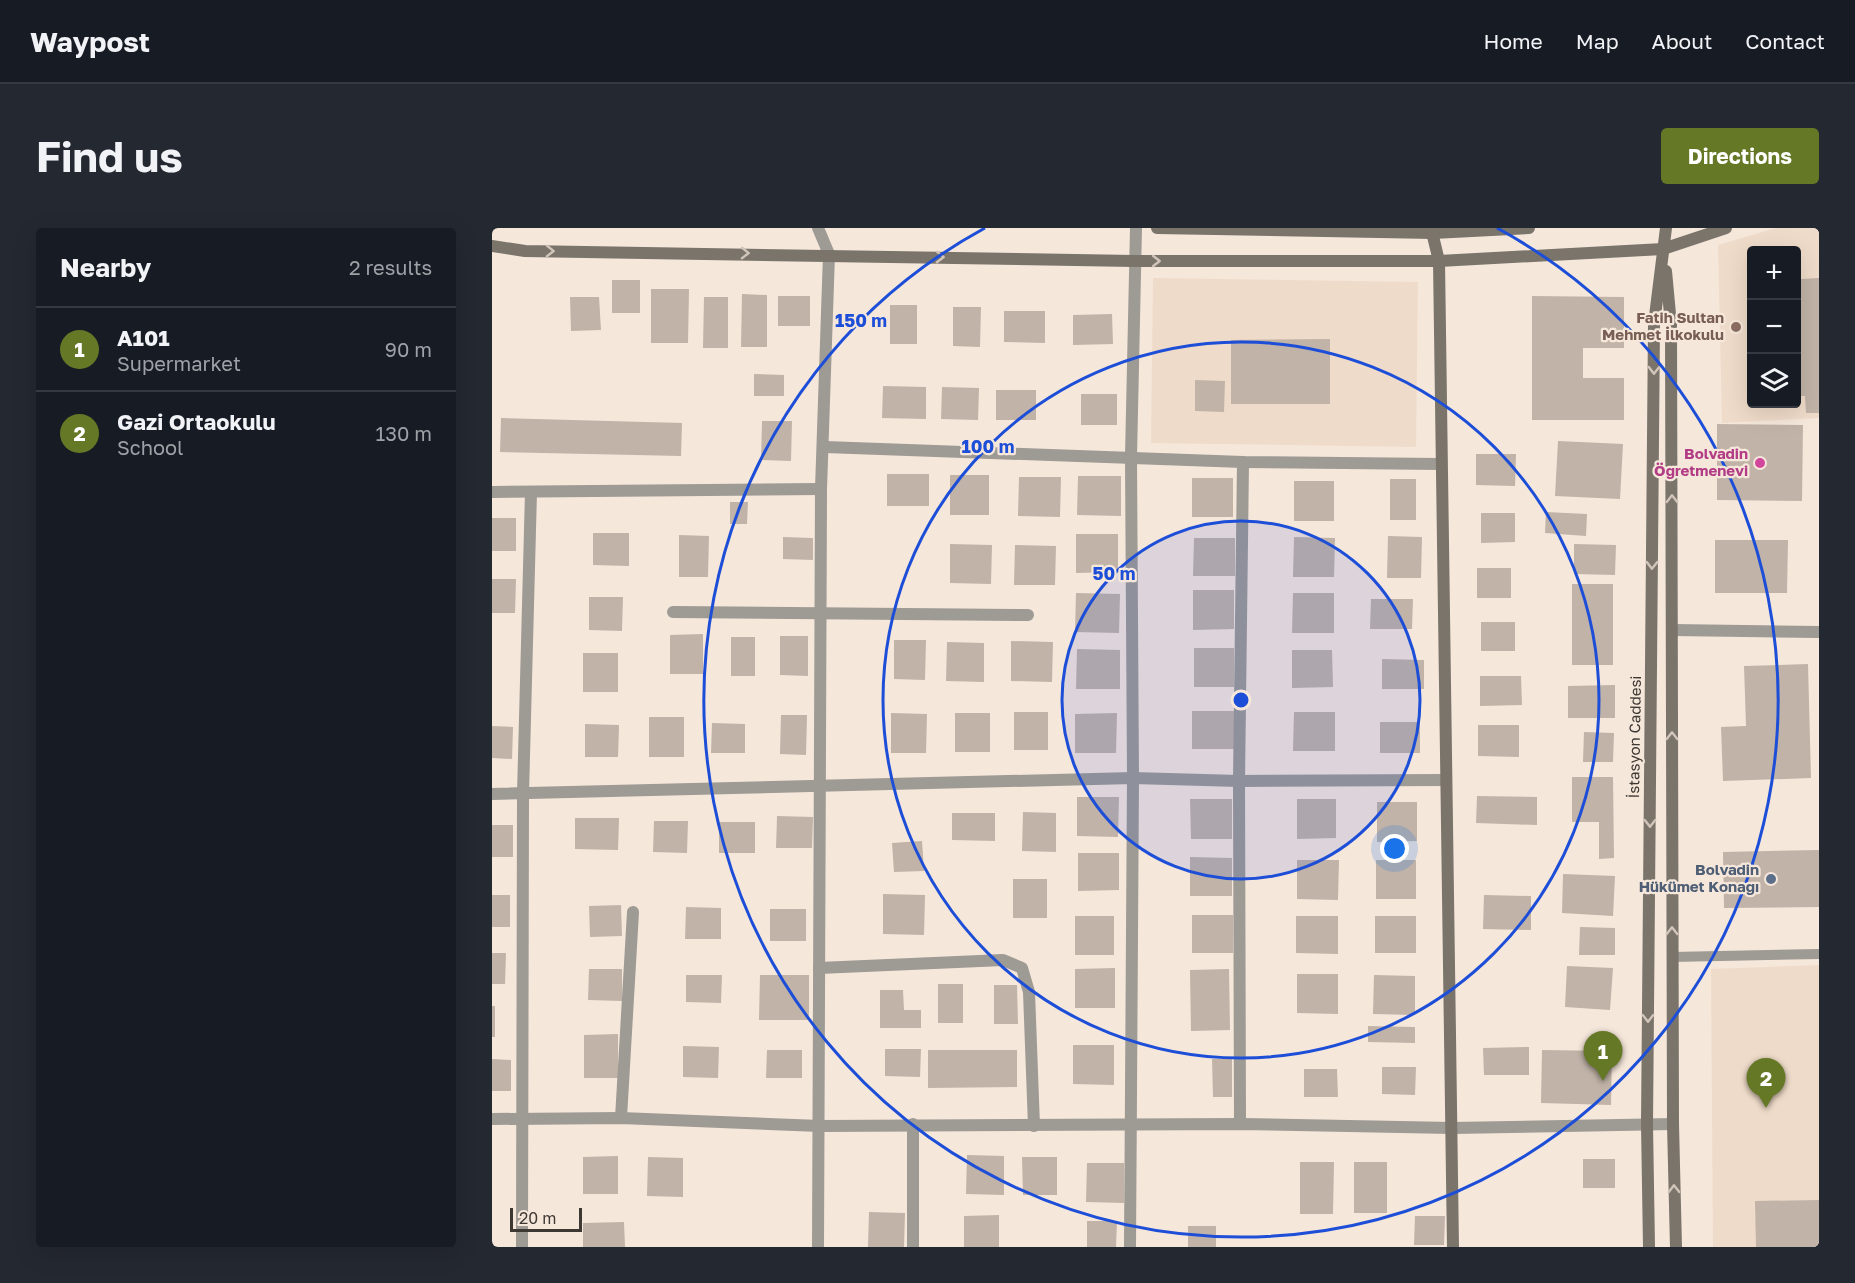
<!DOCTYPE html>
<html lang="en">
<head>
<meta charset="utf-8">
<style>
	:root { --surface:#171b24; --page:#242831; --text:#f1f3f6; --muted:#9ea1a6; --line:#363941; --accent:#657826 }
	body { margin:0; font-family:"Golos Text",sans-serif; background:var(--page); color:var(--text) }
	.controls { position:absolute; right:18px; top:18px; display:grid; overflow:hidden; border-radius:6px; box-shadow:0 6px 24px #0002 }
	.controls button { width:54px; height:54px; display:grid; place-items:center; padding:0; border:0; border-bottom:2px solid var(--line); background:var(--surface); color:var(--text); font:30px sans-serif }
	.scale { position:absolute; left:18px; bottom:15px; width:72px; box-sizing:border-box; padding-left:6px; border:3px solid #3e3833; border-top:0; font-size:16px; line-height:21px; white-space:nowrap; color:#3e3833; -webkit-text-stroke:4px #f6e7db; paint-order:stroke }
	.you { position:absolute; left:903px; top:621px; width:21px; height:21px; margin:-15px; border:4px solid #fff; border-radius:50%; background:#1a73e8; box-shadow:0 0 0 9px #1a73e833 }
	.badge { display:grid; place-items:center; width:39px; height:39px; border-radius:50%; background:var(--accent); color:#fff; font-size:20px; font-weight:700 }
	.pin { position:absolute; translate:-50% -50px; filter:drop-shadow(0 2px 3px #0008) }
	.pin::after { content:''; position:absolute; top:32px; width:21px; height:18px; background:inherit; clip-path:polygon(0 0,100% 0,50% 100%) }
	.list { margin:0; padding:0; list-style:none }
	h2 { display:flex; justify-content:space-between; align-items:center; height:78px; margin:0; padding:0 24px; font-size:26px }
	h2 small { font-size:20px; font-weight:400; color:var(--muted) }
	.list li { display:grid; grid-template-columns:39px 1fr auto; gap:18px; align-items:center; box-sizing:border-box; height:84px; padding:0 24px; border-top:2px solid var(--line) }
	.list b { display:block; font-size:22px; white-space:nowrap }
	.list p { margin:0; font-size:20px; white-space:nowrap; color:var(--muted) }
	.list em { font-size:20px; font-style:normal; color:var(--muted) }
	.icon { flex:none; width:33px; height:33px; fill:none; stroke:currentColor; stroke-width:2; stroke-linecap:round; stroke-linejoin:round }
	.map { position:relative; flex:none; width:1327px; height:1019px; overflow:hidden; border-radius:6px }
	header { display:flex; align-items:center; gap:36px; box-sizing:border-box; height:84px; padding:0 30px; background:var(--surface); border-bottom:2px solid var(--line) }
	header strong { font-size:28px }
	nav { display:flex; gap:33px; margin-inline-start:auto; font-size:21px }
	.intro { display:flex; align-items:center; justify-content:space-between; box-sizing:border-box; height:144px; padding:0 36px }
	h1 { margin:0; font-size:42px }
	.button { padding:15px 27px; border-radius:6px; background:var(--accent); color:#fff; font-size:21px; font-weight:700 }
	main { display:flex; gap:36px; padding:0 36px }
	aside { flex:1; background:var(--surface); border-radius:6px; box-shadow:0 6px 24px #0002 }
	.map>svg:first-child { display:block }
</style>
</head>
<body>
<header>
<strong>Waypost</strong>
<nav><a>Home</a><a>Map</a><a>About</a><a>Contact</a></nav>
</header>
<div class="intro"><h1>Find us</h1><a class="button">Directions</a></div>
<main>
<aside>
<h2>Nearby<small>2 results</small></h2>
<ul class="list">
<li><span class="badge">1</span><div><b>A101</b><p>Supermarket</p></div><em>90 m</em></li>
<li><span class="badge">2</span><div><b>Gazi Ortaokulu</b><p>School</p></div><em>130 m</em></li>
</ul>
</aside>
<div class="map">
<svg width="1327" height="1019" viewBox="0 0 1327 1019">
	<rect width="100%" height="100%" fill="#f6e7db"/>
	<g fill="#efdbc9" fill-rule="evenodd">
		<path d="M1284,0H1327V190L1230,195L1226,17ZM1260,22H1304V176H1260Z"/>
		<path d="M661,50L926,54L924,219L659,215Z"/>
		<path d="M1327,737V1019H1221L1219,741Z"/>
	</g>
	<g fill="#c1b3a7">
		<path d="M1327,50V185H1314L1313,168H1304V64H1309V51Z"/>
		<rect x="120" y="52" width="28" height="33"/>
		<path d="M159,61H197L196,115H159Z"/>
		<path d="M250,66L275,67V119H249Z"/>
		<rect x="286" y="68" width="32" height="30"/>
		<path d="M1040,68L1132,69V120H1091V150H1132V192H1040Z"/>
		<path d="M78,69H107L109,102L79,103Z"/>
		<path d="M212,69H236V120H211Z"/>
		<rect x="398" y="77" width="27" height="39"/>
		<path d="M461,79H489L488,119L461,118Z"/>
		<path d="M512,83H553V115L512,114Z"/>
		<path d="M620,86L621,116L581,117V87Z"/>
		<path d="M838,111V176H739V112Z"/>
		<path d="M262,146L292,147V168H262Z"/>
		<path d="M703,152L733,153L732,184L703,183Z"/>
		<path d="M391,158L434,159V191L390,190Z"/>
		<path d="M450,159L487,160L486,192L449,191Z"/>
		<rect x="504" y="162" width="40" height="30"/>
		<rect x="589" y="166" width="36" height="31"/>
		<path d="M9,190L190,195L189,228L8,224Z"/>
		<path d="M270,193H300L299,233L269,232Z"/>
		<path d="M1225,196L1311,197L1310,273L1225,272Z"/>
		<path d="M1066,213L1131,216L1128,271L1063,268Z"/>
		<path d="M984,226H1024L1023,258L984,257Z"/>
		<rect x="395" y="246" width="42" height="32"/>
		<rect x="458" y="247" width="39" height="40"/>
		<path d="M586,248H629V288L585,287Z"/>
		<path d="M527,249H569L568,289L526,288Z"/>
		<rect x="700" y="250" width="41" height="39"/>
		<rect x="898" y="251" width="26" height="41"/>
		<rect x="802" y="253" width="40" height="40"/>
		<path d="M238,274H256L255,296H238Z"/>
		<path d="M1054,284L1095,286L1094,308L1053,305Z"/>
		<path d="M989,285H1023V314L989,315Z"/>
		<rect x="0" y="290" width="24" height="33"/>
		<path d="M101,305H137V338L101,337Z"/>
		<path d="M584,306H626V344L584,345Z"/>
		<path d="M187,307L217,308L216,349H187Z"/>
		<path d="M896,308L930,309L929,350H895Z"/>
		<path d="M291,309L321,310V332L291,331Z"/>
		<path d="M802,309L843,310L842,349H801Z"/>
		<path d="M702,310H743V348H701Z"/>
		<path d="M1223,312H1296L1295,365H1223Z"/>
		<path d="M458,316L500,317L499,356L458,355Z"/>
		<path d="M1082,316L1124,317L1123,347L1082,346Z"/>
		<path d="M523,317L564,318L563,357H522Z"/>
		<rect x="985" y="340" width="34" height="30"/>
		<path d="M0,351H24L23,385H0Z"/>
		<rect x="1080" y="356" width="41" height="81"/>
		<path d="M701,362H742V401L701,402Z"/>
		<path d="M584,365L628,366L627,405L583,404Z"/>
		<path d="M801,365H842V405H800Z"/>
		<path d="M97,369H131L130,403L97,402Z"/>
		<path d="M879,371H921L920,401H878Z"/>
		<rect x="989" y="394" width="34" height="29"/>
		<path d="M211,406V446H178V407Z"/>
		<path d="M288,408H316V448L288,447Z"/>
		<rect x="239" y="409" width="24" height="39"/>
		<path d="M402,412H434L433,452L402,451Z"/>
		<path d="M519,413L561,414L560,454L519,453Z"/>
		<path d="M455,414L492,415V454L454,453Z"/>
		<rect x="702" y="420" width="40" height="39"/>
		<path d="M585,421L628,422V461H584Z"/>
		<path d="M800,422H840L841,459L800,460Z"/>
		<rect x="91" y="425" width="35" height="39"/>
		<path d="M890,431L932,432V461H890Z"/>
		<path d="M1316,436L1319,550L1231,553L1229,499L1254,498L1252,438Z"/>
		<path d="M988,448H1029L1030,477L988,478Z"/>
		<path d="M1123,457V490H1076V458Z"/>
		<rect x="700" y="483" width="42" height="38"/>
		<rect x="522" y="484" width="34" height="38"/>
		<path d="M802,484H843V523H801Z"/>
		<path d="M399,485L435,486L434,525H399Z"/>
		<rect x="463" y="485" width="35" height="39"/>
		<path d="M625,485L624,525H583V486Z"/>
		<path d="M289,487H315L314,527L288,526Z"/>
		<rect x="157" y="489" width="35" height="40"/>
		<rect x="888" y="494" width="40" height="31"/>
		<path d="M220,495L253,496V525H219Z"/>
		<path d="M93,496L127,497L126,529H93Z"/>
		<path d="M986,497H1027V529L986,528Z"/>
		<path d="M0,498L21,499L20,531L0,530Z"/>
		<path d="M1092,504L1122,505L1121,534H1091Z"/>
		<path d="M1080,549H1121L1122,630L1107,631V594H1080Z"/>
		<path d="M985,568L1045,569V597L984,595Z"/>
		<path d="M585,569H627L626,609L585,608Z"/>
		<path d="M698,571H740V611H699Z"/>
		<path d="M805,571H844V610L805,611Z"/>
		<path d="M885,574H925V613L885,614Z"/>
		<path d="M531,584L564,585V624L530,623Z"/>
		<path d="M460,585H503V613L460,612Z"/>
		<path d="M285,588L321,589L320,620H284Z"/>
		<path d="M83,590H127L126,622L83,621Z"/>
		<path d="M162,593H196L195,625L161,624Z"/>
		<rect x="227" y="594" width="36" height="31"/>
		<rect x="0" y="597" width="21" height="32"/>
		<path d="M430,613L432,643L402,644L400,615Z"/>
		<path d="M1327,622V679L1232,680L1231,624Z"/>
		<path d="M586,625H627V662L586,663Z"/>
		<path d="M698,629L740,630V668H698Z"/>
		<path d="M805,632H847L846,672L805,671Z"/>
		<rect x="884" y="632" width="40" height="39"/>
		<path d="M1071,646L1123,648L1121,688L1070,685Z"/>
		<rect x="521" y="651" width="34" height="39"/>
		<path d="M391,666L433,667L432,707L391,706Z"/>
		<rect x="0" y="667" width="18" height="32"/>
		<path d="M992,667L1039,668V702L991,701Z"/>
		<path d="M129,677L130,708L98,709L97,678Z"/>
		<path d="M194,679L229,680V711H193Z"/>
		<rect x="278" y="681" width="36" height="32"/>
		<rect x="700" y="687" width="41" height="38"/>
		<rect x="583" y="688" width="39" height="39"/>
		<path d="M804,688H846V726L804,725Z"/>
		<rect x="883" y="688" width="41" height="37"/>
		<path d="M1088,699L1123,700V727H1087Z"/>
		<path d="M0,725H14L13,756H0Z"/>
		<path d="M1075,738L1121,740L1118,782L1073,779Z"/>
		<path d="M623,740V780H583V741Z"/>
		<path d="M97,741H130V773L96,772Z"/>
		<path d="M737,741L738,802L699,803L698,742Z"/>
		<path d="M805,746H846V786L805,785Z"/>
		<path d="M194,747H230L229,775L194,774Z"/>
		<path d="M268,747H317V792H267Z"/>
		<path d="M882,747L923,748V787L881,786Z"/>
		<rect x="446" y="756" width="25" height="39"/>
		<path d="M502,757H525L526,796H502Z"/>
		<path d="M388,762H411L412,782H429V800H388Z"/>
		<rect x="0" y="778" width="3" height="31"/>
		<path d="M876,798L923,799V815L876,814Z"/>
		<path d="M126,806V850H92V807Z"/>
		<path d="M581,817H622V857L581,856Z"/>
		<path d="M191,818L227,819L226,850L191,849Z"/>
		<path d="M1037,819V847H992L991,820Z"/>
		<path d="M393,821H429L428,849L393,848Z"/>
		<path d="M275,822H310V850H274Z"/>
		<path d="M436,822H525V859L436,860Z"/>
		<path d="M1050,822L1120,823L1119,877L1049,875Z"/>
		<path d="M0,831L19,832V863H0Z"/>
		<path d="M720,831H740V869H721Z"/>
		<path d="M890,839H924L923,867L890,866Z"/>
		<path d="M812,841H845L846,869H812Z"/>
		<path d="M475,927L512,928V967L474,966Z"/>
		<path d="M126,928V966H91V929Z"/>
		<path d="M156,929L191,930V969L155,968Z"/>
		<path d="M530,929H565V967H531Z"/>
		<rect x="1091" y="931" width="32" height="29"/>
		<path d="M808,934H842L841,986H808Z"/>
		<rect x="862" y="934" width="33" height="51"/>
		<path d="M595,935H632V975L594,974Z"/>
		<path d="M1327,972V1019H1264L1263,973Z"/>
		<path d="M377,984L413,985L412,1019H376Z"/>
		<path d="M507,987V1019H472V988Z"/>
		<path d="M923,988H953L952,1017H922Z"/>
		<path d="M595,993H625L624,1019H595Z"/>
		<path d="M132,994L133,1019H91V995Z"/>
		<rect x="696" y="998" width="28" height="21"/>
	</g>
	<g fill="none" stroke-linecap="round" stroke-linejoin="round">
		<path stroke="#9e9a94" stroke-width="10" d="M1180,729L1327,726"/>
		<g stroke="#9e9a94" stroke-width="12">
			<path d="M326,0L337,26L329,261L326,1019"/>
			<path d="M333,219L751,234L949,236"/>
			<path d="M0,264L329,261"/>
			<path d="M181,384L536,387"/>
			<path d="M1180,402L1327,404"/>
			<path d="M0,566L641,550L747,553L954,552"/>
			<path d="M327,740L511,732L530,740L537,764L542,898"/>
			<path d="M129,890L141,684"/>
			<path d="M0,891L129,890L328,898L748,896L960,900L1181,896"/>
			<path d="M421,896V1019"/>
			<path d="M748,896L747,553L751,234"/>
			<path d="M30,1019L31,566L39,264"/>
			<path d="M638,1019L641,550L639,229L644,0"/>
		</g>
		<g stroke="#7a746b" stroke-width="12">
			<path d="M665,0L941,5L1037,0"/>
			<path d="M939,0L947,33L961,1019"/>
			<path d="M0,18L33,23L642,33H947L1171,21L1234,0"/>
			<path d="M1174,43L1179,97L1181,896L1184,1019"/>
			<path d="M1157,1019L1155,896L1162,96L1174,0"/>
		</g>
	</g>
	<defs><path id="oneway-chevron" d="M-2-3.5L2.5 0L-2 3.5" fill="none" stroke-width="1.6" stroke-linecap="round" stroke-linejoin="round" transform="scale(1.5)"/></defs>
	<g stroke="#d1c4b9">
		<use href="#oneway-chevron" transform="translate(58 23) rotate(1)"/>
		<use href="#oneway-chevron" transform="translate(253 25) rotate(1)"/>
		<use href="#oneway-chevron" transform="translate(448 29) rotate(1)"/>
		<use href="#oneway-chevron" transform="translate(664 33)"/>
		<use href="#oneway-chevron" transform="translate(1162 142) rotate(91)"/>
		<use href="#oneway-chevron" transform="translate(1180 271) rotate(-90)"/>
		<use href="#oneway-chevron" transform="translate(1160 337) rotate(91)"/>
		<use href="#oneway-chevron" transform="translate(1180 508) rotate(-90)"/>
		<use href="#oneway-chevron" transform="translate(1158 595) rotate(90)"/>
		<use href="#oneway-chevron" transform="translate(1180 703) rotate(-90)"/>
		<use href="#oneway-chevron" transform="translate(1156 790) rotate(90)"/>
		<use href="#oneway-chevron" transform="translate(1182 961) rotate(-91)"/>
	</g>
	<circle cx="749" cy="472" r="179" fill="#1d4ed8" fill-opacity=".12"/>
	<g fill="none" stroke="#1d4ed8" stroke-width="3">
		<circle cx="749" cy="472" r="179"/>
		<circle cx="749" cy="472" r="358"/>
		<path d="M1005 0A537 537 0 1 1 493 0"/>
	</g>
	<circle fill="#8d6e63" stroke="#f6e7db" stroke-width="2" cx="1244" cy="99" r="6"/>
	<circle fill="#d1479c" stroke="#f6e7db" stroke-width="2" cx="1268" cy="235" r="6"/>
	<circle fill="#5c6f8a" stroke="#f6e7db" stroke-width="2" cx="1279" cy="651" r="6"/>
	<g text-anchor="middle" stroke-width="4.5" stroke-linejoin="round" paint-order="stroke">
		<g font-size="15" font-weight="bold" fill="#785e54" stroke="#f6e7db" text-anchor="end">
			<text x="1232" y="95">Fatih Sultan<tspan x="1232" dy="17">Mehmet İlkokulu</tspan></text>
		</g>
		<g font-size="15" font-weight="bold" fill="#b23c85" stroke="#f6e7db" text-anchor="end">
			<text x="1256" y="231">Bolvadin<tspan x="1256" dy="17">Öğretmenevi</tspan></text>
		</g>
		<g font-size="15" fill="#3e3833" stroke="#f6e7db">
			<text transform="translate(1143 509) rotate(-89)" y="5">İstasyon Caddesi</text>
		</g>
		<g font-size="15" font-weight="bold" fill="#4e5e75" stroke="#f6e7db" text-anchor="end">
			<text x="1267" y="647">Bolvadin<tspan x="1267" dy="17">Hükümet Konağı</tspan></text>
		</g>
	</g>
	<circle cx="749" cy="472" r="9" fill="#1d4ed8" stroke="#f6e7db" stroke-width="3"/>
	<g font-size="18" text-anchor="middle" font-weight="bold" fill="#1d4ed8" stroke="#f6e7db" stroke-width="4.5" stroke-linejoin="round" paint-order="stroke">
		<text x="369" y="99">150 m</text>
		<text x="496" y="225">100 m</text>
		<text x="622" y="352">50 m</text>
	</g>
</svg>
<div class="controls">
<button>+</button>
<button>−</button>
<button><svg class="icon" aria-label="layers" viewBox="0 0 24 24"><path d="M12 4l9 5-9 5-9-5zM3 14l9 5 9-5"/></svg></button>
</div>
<div class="scale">20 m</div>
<div class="you"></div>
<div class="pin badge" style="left:1111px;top:853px">1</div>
<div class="pin badge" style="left:1274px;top:880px">2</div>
</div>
</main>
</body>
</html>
